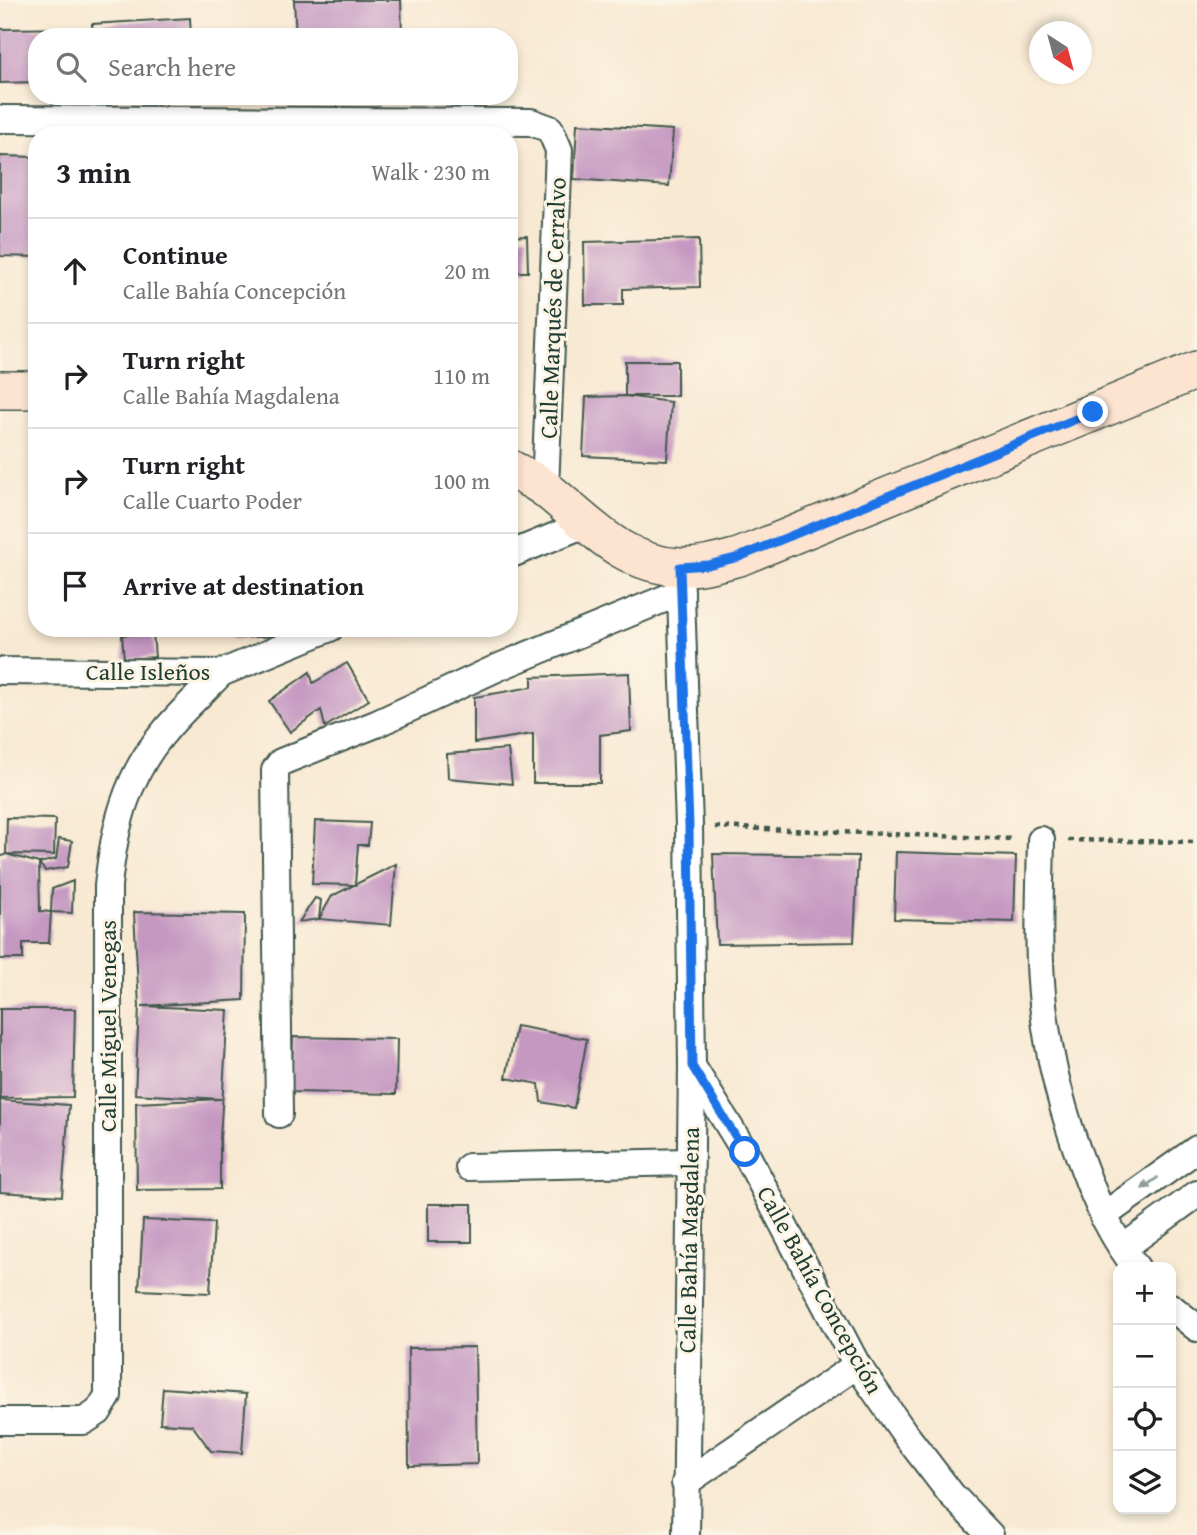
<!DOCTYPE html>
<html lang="en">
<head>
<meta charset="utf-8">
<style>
	:root { --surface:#fff; --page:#f2f2f2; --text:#202124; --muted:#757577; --line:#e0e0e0 }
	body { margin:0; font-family:"Gentium Book Plus",serif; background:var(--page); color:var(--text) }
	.controls { position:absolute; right:21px; bottom:21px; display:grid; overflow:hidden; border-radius:14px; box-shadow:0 4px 10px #0003 }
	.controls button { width:63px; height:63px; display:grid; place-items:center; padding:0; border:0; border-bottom:2px solid var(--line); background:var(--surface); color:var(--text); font:35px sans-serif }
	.compass { position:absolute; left:1029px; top:21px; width:63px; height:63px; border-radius:50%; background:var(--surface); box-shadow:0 4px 10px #0003; rotate:144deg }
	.stop { position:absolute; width:21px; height:21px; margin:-16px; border:5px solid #1a73e8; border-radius:50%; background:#fff }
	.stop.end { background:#1a73e8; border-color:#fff; box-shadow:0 2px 7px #0008 }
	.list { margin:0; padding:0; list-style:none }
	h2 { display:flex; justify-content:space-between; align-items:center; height:91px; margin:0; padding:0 28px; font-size:30px }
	h2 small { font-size:23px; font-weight:400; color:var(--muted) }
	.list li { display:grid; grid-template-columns:46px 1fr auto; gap:21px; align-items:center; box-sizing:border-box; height:105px; padding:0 28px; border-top:2px solid var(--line) }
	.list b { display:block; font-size:26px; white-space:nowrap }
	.list p { margin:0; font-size:23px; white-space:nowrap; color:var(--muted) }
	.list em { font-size:23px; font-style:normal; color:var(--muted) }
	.icon { flex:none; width:38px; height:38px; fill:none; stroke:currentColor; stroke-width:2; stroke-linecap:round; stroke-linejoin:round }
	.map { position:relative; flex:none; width:1197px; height:1535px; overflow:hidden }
	.search { position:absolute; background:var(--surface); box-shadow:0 4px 10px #0003; left:28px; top:28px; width:490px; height:77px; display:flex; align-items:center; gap:18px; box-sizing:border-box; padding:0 24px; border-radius:28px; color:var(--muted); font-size:26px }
	.panel { position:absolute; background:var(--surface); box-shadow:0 4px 10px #0003; left:28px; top:126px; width:490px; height:511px; border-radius:28px }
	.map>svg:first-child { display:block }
</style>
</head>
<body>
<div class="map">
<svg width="1197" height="1535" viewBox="0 0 1197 1535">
	<rect width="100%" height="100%" fill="#fcf5e5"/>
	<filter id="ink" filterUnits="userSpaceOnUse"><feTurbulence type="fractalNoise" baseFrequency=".0143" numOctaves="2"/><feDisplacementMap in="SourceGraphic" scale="14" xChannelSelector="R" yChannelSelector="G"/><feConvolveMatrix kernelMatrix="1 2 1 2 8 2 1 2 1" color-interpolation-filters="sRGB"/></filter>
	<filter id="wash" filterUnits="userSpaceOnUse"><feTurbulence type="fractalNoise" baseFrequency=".00686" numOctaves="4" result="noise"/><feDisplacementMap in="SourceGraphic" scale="28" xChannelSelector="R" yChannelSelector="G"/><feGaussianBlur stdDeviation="1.57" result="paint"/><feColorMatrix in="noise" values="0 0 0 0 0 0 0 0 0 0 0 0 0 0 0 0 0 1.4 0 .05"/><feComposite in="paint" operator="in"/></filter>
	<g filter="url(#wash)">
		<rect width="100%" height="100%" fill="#f8e9d3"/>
		<g id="blocks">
			<g fill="#c598c2">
				<path d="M294,0H401L402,37H296Z"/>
				<path d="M190,18L191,37H93L92,24Z"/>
				<path d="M83,28V37H37V82L0,83V29Z"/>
				<path d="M577,124L673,130L669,186L574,179Z"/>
				<path d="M0,156L37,157V257L0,256Z"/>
				<path d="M527,236L528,272H509V237Z"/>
				<path d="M699,239L700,287L623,289V305H585L584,242Z"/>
				<rect x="625" y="361" width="52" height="35"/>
				<path d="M625,396L671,402L667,460L583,456L586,397Z"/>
				<path d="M234,628H278V636L234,638Z"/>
				<path d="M153,633L155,657L124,659L122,635Z"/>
				<path d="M347,663L369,700L325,727L321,710L290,732L269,701L310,672L313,683Z"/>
				<path d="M629,673L631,731L600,735V783H533V734L474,743V697L532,687V677Z"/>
				<path d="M508,749L512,784L448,778L447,754Z"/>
				<path d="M7,818L55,819L54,855L6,854Z"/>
				<path d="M315,821L370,823L368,845H358L355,885L312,884Z"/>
				<path d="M59,839L72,841L68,867L45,871L39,863L56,859Z"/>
				<path d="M896,852L1016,856L1014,922L894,919Z"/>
				<path d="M6,854L39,863L40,911L51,912L49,943H23V959H0V857Z"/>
				<path d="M713,854L858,856L854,942L717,944Z"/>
				<path d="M396,864L391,925L319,919L332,896Z"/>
				<path d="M73,881L72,913L51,912L52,889Z"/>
				<path d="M315,898L321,900L319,919L299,922Z"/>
				<path d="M134,912L245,914L244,1000L142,1006L228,1010L220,1139V1189L137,1190L136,1103L221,1099L135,1094L139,1006Z"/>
				<path d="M0,1009H75L73,1097L0,1098Z"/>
				<path d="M516,1026L587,1039L574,1108L541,1102L539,1084L506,1078Z"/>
				<path d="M293,1037L397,1039L396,1094L291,1092Z"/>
				<path d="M0,1100L69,1105L62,1196L0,1192Z"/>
				<rect x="428" y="1204" width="44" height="38"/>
				<path d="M143,1220L214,1223L210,1293L139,1290Z"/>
				<path d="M475,1347L477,1464L409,1466L408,1348Z"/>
				<path d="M163,1388L246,1394L242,1453L211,1451L192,1425L160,1423Z"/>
			</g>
		</g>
	</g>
	<g filter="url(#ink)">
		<use href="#blocks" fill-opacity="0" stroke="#40574c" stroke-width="2"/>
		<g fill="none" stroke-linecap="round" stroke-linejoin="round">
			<defs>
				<g id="street">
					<path d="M0,119L531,122L550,129L559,150L545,489"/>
					<path d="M509,555L585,524"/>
					<path d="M680,567L689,826L692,1066L686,1535"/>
					<path d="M0,671L221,673L330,628"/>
					<path d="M1041,840C1040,895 1037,950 1043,1004C1049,1060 1064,1117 1084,1169C1097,1204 1112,1238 1136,1267"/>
					<path d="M692,1066L745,1152L857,1365L905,1434L951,1494L990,1535"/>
					<path d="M279,1114L275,770L281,762L376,724L499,667L681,592"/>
					<path d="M469,1167L689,1162"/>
					<path d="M1103,1216L1197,1149"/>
					<path d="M1123,1248L1197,1194"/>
					<path d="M1171,1307L1197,1328"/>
					<path d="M0,1421H84L98,1412L108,1396V886C114,828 126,776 165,731C182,710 203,692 221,673"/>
					<path d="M685,1483L857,1365"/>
				</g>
				<g id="secondary">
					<path d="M0,390H37"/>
					<path d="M509,468C521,475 536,481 547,490C588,523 623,565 680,567C700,568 720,562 739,557L1197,370"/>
				</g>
			</defs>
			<use href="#street" stroke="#40574c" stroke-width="30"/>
			<use href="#secondary" stroke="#40574c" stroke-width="40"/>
			<g stroke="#40574c" stroke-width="4.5" stroke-dasharray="5 5" stroke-linecap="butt">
				<path d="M715,827L1014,839"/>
				<path d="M1068,840L1197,842"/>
			</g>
			<use href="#street" stroke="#fff" stroke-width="26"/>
			<use href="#secondary" stroke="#fde4d1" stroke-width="37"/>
		</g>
		<defs><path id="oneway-solid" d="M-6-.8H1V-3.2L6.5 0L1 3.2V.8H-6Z" transform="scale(1.75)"/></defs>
		<use fill="#8f9e9a" href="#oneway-solid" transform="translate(1150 1183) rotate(144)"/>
	</g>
	<g fill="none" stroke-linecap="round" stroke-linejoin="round" filter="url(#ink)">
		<path stroke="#1a73e8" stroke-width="9" d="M745,1152L692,1066L689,826L680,567L708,565L739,557L1093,412"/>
	</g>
	<g text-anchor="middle" stroke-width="6" stroke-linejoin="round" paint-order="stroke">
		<g font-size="24" fill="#1f3d34" stroke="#fcf5e5">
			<text transform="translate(553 308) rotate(-88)" y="8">Calle Marqués de Cerralvo</text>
			<text x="148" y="680">Calle Isleños</text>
			<text transform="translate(108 1026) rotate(-90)" y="8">Calle Miguel Venegas</text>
			<text transform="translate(689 1240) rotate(-89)" y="8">Calle Bahía Magdalena</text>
			<text transform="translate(820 1290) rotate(61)" y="8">Calle Bahía Concepción</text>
		</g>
	</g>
</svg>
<div class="controls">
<button>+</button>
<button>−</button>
<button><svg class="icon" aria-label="locate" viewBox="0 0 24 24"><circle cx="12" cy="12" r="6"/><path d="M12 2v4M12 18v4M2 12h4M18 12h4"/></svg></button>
<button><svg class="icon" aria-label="layers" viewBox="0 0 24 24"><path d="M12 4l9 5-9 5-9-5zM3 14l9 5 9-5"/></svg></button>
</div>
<svg class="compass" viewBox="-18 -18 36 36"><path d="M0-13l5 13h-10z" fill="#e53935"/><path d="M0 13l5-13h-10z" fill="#757577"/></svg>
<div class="stop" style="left:745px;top:1152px"></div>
<div class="stop end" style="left:1093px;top:412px"></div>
<div class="search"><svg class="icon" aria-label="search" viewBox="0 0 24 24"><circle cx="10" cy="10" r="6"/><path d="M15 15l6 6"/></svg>Search here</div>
<section class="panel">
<h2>3 min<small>Walk · 230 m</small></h2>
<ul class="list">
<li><svg class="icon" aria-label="ahead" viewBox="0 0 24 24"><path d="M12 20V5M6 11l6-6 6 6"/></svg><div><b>Continue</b><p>Calle Bahía Concepción</p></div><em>20 m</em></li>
<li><svg class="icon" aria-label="right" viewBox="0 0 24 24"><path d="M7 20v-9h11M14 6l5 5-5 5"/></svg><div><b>Turn right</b><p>Calle Bahía Magdalena</p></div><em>110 m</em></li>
<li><svg class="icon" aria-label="right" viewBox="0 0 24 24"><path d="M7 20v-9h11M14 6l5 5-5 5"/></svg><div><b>Turn right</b><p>Calle Cuarto Poder</p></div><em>100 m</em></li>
<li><svg class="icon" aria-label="arrive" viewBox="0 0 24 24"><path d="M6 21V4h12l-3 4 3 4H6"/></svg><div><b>Arrive at destination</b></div></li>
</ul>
</section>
</div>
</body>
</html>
